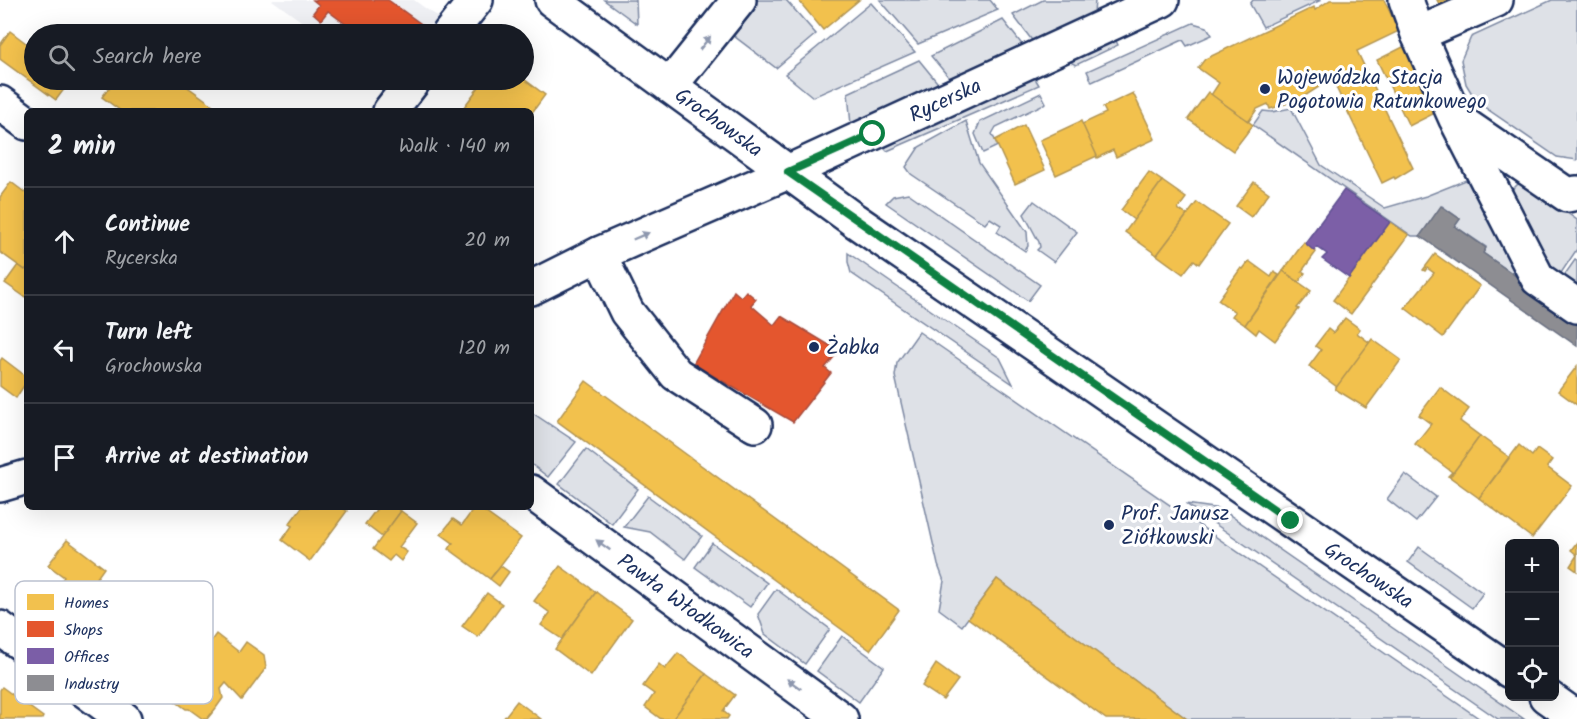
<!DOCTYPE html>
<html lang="en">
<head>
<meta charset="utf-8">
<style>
	:root { --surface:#171b24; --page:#242831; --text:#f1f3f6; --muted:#9ea1a6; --line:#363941 }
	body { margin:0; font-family:Kalam,sans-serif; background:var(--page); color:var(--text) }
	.controls { position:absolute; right:18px; bottom:18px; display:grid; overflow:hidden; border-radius:9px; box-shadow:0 6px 24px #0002 }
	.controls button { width:54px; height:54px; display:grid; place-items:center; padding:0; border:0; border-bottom:2px solid var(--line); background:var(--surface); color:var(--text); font:30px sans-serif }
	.stop { position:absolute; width:18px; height:18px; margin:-14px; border:4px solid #0b8043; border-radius:50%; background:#fff }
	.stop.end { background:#0b8043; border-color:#fff; box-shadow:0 2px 6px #0008 }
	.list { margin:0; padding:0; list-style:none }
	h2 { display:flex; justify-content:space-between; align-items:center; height:78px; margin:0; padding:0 24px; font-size:26px }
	h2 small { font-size:20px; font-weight:400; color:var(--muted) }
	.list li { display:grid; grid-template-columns:39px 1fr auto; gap:18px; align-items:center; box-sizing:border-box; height:108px; padding:0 24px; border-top:2px solid var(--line) }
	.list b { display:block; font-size:22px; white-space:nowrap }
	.list p { margin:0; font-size:20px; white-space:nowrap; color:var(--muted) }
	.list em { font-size:20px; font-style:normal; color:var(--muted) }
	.icon { flex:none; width:33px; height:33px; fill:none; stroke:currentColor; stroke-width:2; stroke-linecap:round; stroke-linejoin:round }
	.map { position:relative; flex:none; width:1577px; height:719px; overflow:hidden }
	.search { position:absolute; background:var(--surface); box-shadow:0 6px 24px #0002; left:24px; top:24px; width:510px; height:66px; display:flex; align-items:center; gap:15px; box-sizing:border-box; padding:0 21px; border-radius:33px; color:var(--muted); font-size:22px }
	.panel { position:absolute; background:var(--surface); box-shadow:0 6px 24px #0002; left:24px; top:108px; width:510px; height:402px; border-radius:9px }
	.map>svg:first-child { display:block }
</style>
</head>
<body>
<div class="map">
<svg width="1577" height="719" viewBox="0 0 1577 719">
	<rect width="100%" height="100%" fill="#fff"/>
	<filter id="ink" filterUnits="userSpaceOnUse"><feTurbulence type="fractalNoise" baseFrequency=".0167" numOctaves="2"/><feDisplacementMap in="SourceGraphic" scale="12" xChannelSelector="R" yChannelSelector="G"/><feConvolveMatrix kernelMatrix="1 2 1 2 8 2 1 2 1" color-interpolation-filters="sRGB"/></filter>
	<g filter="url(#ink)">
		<path fill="#eff0f4" d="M272,0H414L447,24L440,34H319Z"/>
		<g fill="#dee1e7" stroke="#7c88a2" stroke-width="1.5">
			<path d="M604,0H636L637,24Z"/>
			<path d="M749,0H786L816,34L776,68L726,30Z"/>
			<path d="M880,0H990L998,10L918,44Z"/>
			<path d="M1043,0H1095L1094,14L1034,43L1013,15Z"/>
			<path d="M1253,0H1321L1263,27L1250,4Z"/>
			<path d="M1552,0H1577V160L1557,157L1477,102L1466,84L1461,60L1471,37Z"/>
			<path d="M871,3L915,52L813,97L785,74Z"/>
			<path d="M1003,20L1024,47L952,81L931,56Z"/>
			<path d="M1193,23L1207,27L1212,35L1187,46L1183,40L1092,82L1087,71Z"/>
			<path d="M1114,37L1118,45L1076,65L1072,63L1070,58Z"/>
			<path d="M919,60L941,87L851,125L848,93Z"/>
			<path d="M1033,75L1039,85L887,151L884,148L911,132Z"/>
			<path d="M1041,93L1046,103L996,127L992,134L998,146L983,153L975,134L980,122Z"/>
			<path d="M1291,108L1321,165L1385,208L1426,196L1466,180L1472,181L1525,282L1483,253L1486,247L1455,226L1460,219L1442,206L1420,236H1412L1253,125L1263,111L1272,112Z"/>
			<path d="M966,121L979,163L1027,232L1028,246L1025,251L997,232L1001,225L990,218L985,224L911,174L906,167L919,147Z"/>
			<path d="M1518,184L1527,185L1577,220V249L1555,282L1508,194Z"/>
			<path d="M908,193L1040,285L1028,301L886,203L893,196Z"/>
			<path d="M1034,201L1077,232L1054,262L1037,250L1040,247L1039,242L1024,214Z"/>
			<path d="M848,253L1000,358L1013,384L851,273L848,262Z"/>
			<path d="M1575,260L1577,261V297L1558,284Z"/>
			<path d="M919,332L1480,719H1187L997,579L962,626L939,609L944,581L938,565L895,376L897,363Z"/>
			<path d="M531,412L576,442L548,477L531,464Z"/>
			<path d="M586,449L638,489L612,524L559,484Z"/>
			<path d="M1405,474L1436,497L1416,522L1387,499Z"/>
			<path d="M648,496L702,536L685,559L650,532L624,527Z"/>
			<path d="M1186,504L1221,509L1524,719H1498Z"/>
			<path d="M712,543L767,583L750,607L695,567Z"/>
			<path d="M1419,547L1483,593L1472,608L1408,562Z"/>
			<path d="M776,589L830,629L805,664L765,634L758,614Z"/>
			<path d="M842,636L884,667L859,702L817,671Z"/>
		</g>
		<g fill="#f2c14e" stroke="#b29553" stroke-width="1.5">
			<path d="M798,0H859L823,30Z"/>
			<path d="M1330,0H1384L1399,31L1357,51L1413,168L1395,179L1394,177L1382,183L1330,75L1320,80L1322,85L1300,99L1270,109L1268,104L1257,109L1249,121L1211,95L1219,83L1198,68L1205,59L1314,7L1315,10Z"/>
			<path d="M1437,0H1452L1440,6Z"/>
			<path d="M10,31L34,49V80H71L56,100L0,59V45Z"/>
			<path d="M1407,45L1439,111L1409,126L1377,60Z"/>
			<path d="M524,79L545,95L531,114V111H461L484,80Z"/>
			<path d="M115,80H178L221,111H121L102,97Z"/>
			<path d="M1208,92L1253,125L1233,151L1188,119Z"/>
			<path d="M1133,93L1155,139L1116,157L1113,150L1097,158L1082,124L1106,113L1103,107Z"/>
			<path d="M1081,121L1097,156L1056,175L1040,140Z"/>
			<path d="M1024,125L1045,170L1015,184L995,140Z"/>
			<path d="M1149,172L1162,181L1134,220L1121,210Z"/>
			<path d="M1162,181L1186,198L1178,209L1187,215L1157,255L1125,232Z"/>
			<path d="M11,182L27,194V268L25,270L0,252V197Z"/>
			<path d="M1254,182L1269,193L1251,217L1236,206Z"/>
			<path d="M1197,202L1228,224L1199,264L1194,260L1183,274L1157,255Z"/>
			<path d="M1390,222L1409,235L1351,314L1333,300Z"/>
			<path d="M1304,242L1316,252L1302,271L1305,273L1299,282L1283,271Z"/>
			<path d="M1435,254L1480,286L1443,337L1405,308L1434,273L1427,268L1425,271L1423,270Z"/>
			<path d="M1249,261L1271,277L1274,272L1279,275L1245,325L1232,316L1235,312L1218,300L1241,268L1243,269Z"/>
			<path d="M18,265L25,270L27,268V294L25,297L5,283Z"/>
			<path d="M1283,271L1311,291L1297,308L1299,309L1275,341L1259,329L1256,334L1245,325Z"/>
			<path d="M1345,318L1360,329L1357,333L1370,343L1337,387L1309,366L1321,350L1315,346L1328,329L1333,333Z"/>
			<path d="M1372,339L1401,360L1366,408L1335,389Z"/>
			<path d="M2,358L27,377V381L16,398L0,386V361Z"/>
			<path d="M1577,366V405L1558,391Z"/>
			<path d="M586,381L899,610L870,650L557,421Z"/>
			<path d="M1440,387L1469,409L1460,421L1480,436L1450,477L1448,476L1452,472L1415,444L1431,424L1419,415Z"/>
			<path d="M1480,436L1509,457L1479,498L1450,477Z"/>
			<path d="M1519,445L1532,456L1537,449L1552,460L1547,467L1572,486L1532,538L1479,498Z"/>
			<path d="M302,507H341L347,511L310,561L282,540L292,526L289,524Z"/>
			<path d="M378,507H396L401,511L382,537L365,524Z"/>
			<path d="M475,507H478L521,538L490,579L449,549L453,543L441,534L453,519L462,525Z"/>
			<path d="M401,511L417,523L399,547L407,552L401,561L394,555L389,561L373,549Z"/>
			<path d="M67,540L104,568L94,582L111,594L85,630L69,619L67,620L45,603L64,577L48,565Z"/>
			<path d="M1577,542V555L1571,550Z"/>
			<path d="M1577,555V571L1570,566Z"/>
			<path d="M501,566L509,572L499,586L490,579Z"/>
			<path d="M560,566L596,592L562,639L541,625L550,613L534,601Z"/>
			<path d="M997,579L1187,719H1106L968,618Z"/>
			<path d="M596,592L632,619L591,676L555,649Z"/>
			<path d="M487,593L502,604L478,637L462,626Z"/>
			<path d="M216,634L239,652L246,642L264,655L266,668L242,700L226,683L221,689L223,698L216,708L207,719H203L189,709H186L171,698V695Z"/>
			<path d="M678,653L706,674L673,719H661L645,707L654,694L643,686L659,664L665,669Z"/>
			<path d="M936,664L958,680L943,700L922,686Z"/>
			<path d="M706,674L735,695L723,711L729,716L727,719H673Z"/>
			<path d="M2,687L43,717L42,719H0V690Z"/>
			<path d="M517,701L541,719H503Z"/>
		</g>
		<g fill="#e4572e" stroke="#a84b3c" stroke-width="1.5">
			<path d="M313,0H388L428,29L424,34H359L328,11L321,20L313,13L319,5Z"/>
			<path d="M734,291L741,297L746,291L756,299L751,305L774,325L781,316L839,351L825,368L831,373L793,422L693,364Z"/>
		</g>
		<path fill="#7b5ea7" stroke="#5e5091" stroke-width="1.5" d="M1344,190L1390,222L1349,278L1322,259L1327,254L1317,247L1314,251L1305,243Z"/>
		<path fill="#8d8d92" stroke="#6b7182" stroke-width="1.5" d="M1441,206L1460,219L1455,226L1486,248L1483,253L1577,319V346L1420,236Z"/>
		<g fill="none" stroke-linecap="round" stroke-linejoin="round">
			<defs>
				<g id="minor">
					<path d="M552,0L854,220L1510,671"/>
					<path d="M1406,0L1418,34L1456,119L1567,195L1577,193"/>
					<path d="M449,34L476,0"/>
					<path d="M1418,34L1496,0"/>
					<path d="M670,86L739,0"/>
					<path d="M0,103L27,123"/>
					<path d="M390,111L414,80"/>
					<path d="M1458,123L1538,279L1577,306"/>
					<path d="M599,254L627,312L676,374L755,425"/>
					<path d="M531,288L599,254L788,172L1162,0"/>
					<path d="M0,485L27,477"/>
					<path d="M531,492L841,719"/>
					<path d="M0,628L124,719"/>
					<path d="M1546,696L1577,718"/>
				</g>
			</defs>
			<use href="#minor" stroke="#1b2f5e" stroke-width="38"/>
			<use href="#minor" stroke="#fff" stroke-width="33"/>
		</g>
		<defs><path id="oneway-solid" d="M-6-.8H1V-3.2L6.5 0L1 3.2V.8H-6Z" transform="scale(1.5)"/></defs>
		<g fill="#8d97ae">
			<use href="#oneway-solid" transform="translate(705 43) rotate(-51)"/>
			<use href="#oneway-solid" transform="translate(641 236) rotate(-23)"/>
			<use href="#oneway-solid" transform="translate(603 545) rotate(-144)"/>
			<use href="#oneway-solid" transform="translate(794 684) rotate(-144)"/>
		</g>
	</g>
	<g fill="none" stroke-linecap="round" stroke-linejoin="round" filter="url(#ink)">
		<path stroke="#0b8043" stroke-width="8" d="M873,134L788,172L1291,521"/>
	</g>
	<g fill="#1b2f5e" stroke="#fff" stroke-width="2">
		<circle cx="1265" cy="89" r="6"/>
		<circle cx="814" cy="347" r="6"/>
		<circle cx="1109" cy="525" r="6"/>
	</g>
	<g text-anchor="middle" stroke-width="6" stroke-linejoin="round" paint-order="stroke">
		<g font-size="21" fill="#1b2f5e" stroke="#fff" text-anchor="start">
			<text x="1277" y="84">Wojewódzka Stacja<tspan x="1277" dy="24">Pogotowia Ratunkowego</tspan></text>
			<text x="826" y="354">Żabka</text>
			<text x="1121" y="520">Prof. Janusz<tspan x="1121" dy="24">Ziółkowski</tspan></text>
		</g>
		<g font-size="21" fill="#1b2f5e" stroke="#fff">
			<text transform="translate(945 100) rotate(-25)" y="7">Rycerska</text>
			<text transform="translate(719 122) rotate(36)" y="7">Grochowska</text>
			<text transform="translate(1369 575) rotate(34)" y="7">Grochowska</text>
			<text transform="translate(686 606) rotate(36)" y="7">Pawła Włodkowica</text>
		</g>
	</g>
	<rect x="15" y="581" width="198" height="123" rx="9" fill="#fff" stroke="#bbc1cf" stroke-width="1.5"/>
	<rect x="27" y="594" width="27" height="16" fill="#f2c14e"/>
	<rect x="27" y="621" width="27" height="16" fill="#e4572e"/>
	<rect x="27" y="648" width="27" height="16" fill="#7b5ea7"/>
	<rect x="27" y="675" width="27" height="16" fill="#8d8d92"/>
	<g font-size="16" fill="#1b2f5e">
		<text x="64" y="608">Homes</text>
		<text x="64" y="635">Shops</text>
		<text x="64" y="662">Offices</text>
		<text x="64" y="689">Industry</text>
	</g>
</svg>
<div class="controls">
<button>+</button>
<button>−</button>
<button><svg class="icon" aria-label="locate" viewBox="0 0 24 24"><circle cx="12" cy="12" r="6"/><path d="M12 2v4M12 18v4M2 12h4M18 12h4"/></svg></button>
</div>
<div class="stop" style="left:873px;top:134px"></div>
<div class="stop end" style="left:1291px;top:521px"></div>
<div class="search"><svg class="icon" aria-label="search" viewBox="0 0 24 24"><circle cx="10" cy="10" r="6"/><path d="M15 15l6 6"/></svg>Search here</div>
<section class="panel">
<h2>2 min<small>Walk · 140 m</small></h2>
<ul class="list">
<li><svg class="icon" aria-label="ahead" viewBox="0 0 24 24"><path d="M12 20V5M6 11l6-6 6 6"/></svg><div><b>Continue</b><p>Rycerska</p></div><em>20 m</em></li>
<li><svg class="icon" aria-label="left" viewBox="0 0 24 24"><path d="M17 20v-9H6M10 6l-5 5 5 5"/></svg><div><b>Turn left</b><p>Grochowska</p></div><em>120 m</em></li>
<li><svg class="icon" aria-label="arrive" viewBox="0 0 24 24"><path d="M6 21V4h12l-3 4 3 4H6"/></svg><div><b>Arrive at destination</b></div></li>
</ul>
</section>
</div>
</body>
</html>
